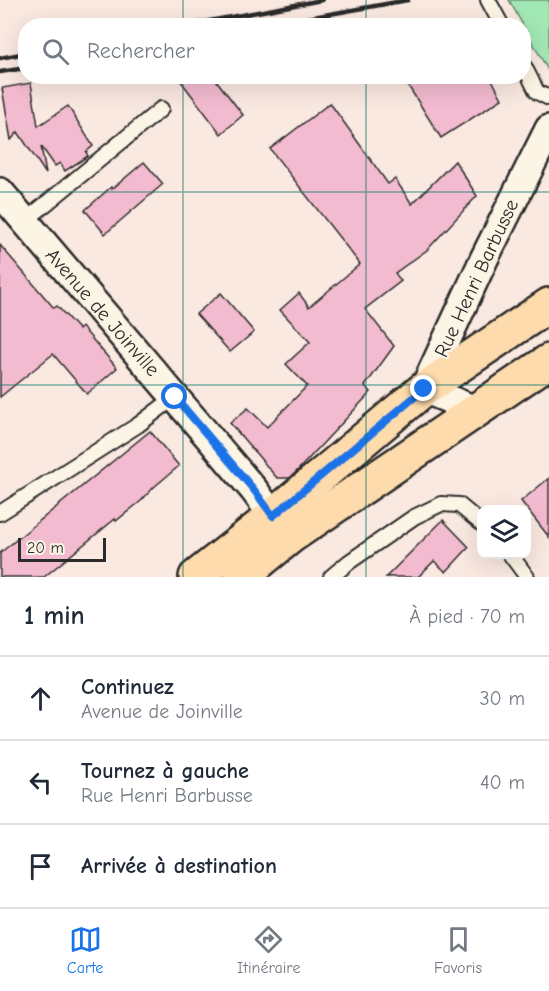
<!DOCTYPE html>
<html lang="fr">
<head>
<meta charset="utf-8">
<style>
	:root { --surface:#fff; --page:#f6f6f7; --text:#1f2937; --muted:#747a83; --line:#e0e1e3; --accent:#1a73e8 }
	body { margin:0; font-family:"Comic Neue",sans-serif; background:var(--page); color:var(--text) }
	.controls { position:absolute; right:18px; bottom:18px; display:grid; overflow:hidden; border-radius:12px; box-shadow:0 6px 24px #0002 }
	.controls button { width:54px; height:54px; display:grid; place-items:center; padding:0; border:0; border-bottom:2px solid var(--line); background:var(--surface); color:var(--text); font:30px sans-serif }
	.scale { position:absolute; left:18px; bottom:15px; width:88px; box-sizing:border-box; padding-left:6px; border:3px solid #2b2b2b; border-top:0; font-size:16px; line-height:21px; white-space:nowrap; color:#2b2b2b; -webkit-text-stroke:4px #fcf5e5; paint-order:stroke }
	.stop { position:absolute; width:18px; height:18px; margin:-14px; border:4px solid #1a73e8; border-radius:50%; background:#fff }
	.stop.end { background:#1a73e8; border-color:#fff; box-shadow:0 2px 6px #0008 }
	.list { margin:0; padding:0; list-style:none }
	h2 { display:flex; justify-content:space-between; align-items:center; height:78px; margin:0; padding:0 24px; font-size:26px }
	h2 small { font-size:20px; font-weight:400; color:var(--muted) }
	.list li { display:grid; grid-template-columns:39px 1fr auto; gap:18px; align-items:center; box-sizing:border-box; height:84px; padding:0 24px; border-top:2px solid var(--line) }
	.list b { display:block; font-size:22px; white-space:nowrap }
	.list p { margin:0; font-size:20px; white-space:nowrap; color:var(--muted) }
	.list em { font-size:20px; font-style:normal; color:var(--muted) }
	.icon { flex:none; width:33px; height:33px; fill:none; stroke:currentColor; stroke-width:2; stroke-linecap:round; stroke-linejoin:round }
	.map { position:relative; flex:none; width:549px; height:577px; overflow:hidden }
	.search { position:absolute; background:var(--surface); box-shadow:0 6px 24px #0002; left:18px; right:18px; top:18px; height:66px; display:flex; align-items:center; gap:15px; box-sizing:border-box; padding:0 21px; border-radius:24px; color:var(--muted); font-size:22px }
	.sheet { height:330px; background:var(--surface) }
	nav { display:flex; justify-content:space-around; align-items:center; box-sizing:border-box; height:84px; border-top:2px solid var(--line); background:var(--surface); font-size:16px; color:var(--muted) }
	nav a { display:grid; justify-items:center; gap:3px }
	nav .on { color:var(--accent) }
	.map>svg:first-child { display:block }
</style>
</head>
<body>
<div class="map">
<svg width="549" height="577" viewBox="0 0 549 577">
	<rect width="100%" height="100%" fill="#fae9e1"/>
	<filter id="ink" filterUnits="userSpaceOnUse"><feTurbulence type="fractalNoise" baseFrequency=".0167" numOctaves="2"/><feDisplacementMap in="SourceGraphic" scale="12" xChannelSelector="R" yChannelSelector="G"/><feConvolveMatrix kernelMatrix="1 2 1 2 8 2 1 2 1" color-interpolation-filters="sRGB"/></filter>
	<g filter="url(#ink)">
		<path fill="#a2e8b4" stroke="#668a70" stroke-width="1.5" d="M509,0H549V72Z"/>
		<g fill="#f3bbd0" stroke="#2b2b2b" stroke-width="1.5">
			<path d="M177,76H213L243,115L221,134Z"/>
			<path d="M402,76H490L502,99L441,138Z"/>
			<path d="M31,83L38,126L68,106L93,146L86,152L88,156L65,171L60,163L55,166L41,146L46,174L18,132L11,140L2,88Z"/>
			<path d="M330,103L388,184L395,179L412,204L455,161L477,196L427,250L395,273L401,281L365,309L394,346L365,386L371,392L298,470L290,478H277L230,423L248,408L267,427L307,386L286,364L310,342L280,310L299,293L309,307L360,264L270,149Z"/>
			<path d="M144,162L163,184L105,234L85,210L111,187L112,189Z"/>
			<path d="M0,245L54,308L57,306L79,330L82,327L117,368L87,394L53,354L0,397Z"/>
			<path d="M221,293L254,332L230,352L196,314Z"/>
			<path d="M150,431L179,466L154,487L141,501L116,521L115,519L44,577H0V553Z"/>
			<path d="M549,478V537L521,501Z"/>
			<path d="M443,520L469,547L446,572L434,561L418,577H386Z"/>
		</g>
		<g fill="none" stroke-linecap="round" stroke-linejoin="round">
			<defs>
				<g id="service">
					<path d="M488,0L502,26"/>
					<path d="M524,66L537,92L549,98"/>
					<path d="M25,221L161,109"/>
					<path d="M0,513L138,425L175,397"/>
					<path d="M510,554L527,577"/>
					<path d="M331,577L349,562L414,517L441,504L459,505L482,524"/>
				</g>
				<g id="minor">
					<path d="M0,192L254,490L273,516"/>
					<path d="M475,410L424,389L484,259L549,129"/>
				</g>
				<g id="primary">
					<path d="M196,577L273,516L424,389L549,305"/>
					<path d="M241,577L291,536L549,361"/>
				</g>
			</defs>
			<use href="#service" stroke="#2b2b2b" stroke-width="18"/>
			<use href="#minor" stroke="#2b2b2b" stroke-width="32"/>
			<use href="#primary" stroke="#2b2b2b" stroke-width="38"/>
			<use href="#service" stroke="#fcf5e5" stroke-width="14"/>
			<use href="#minor" stroke="#fcf5e5" stroke-width="27"/>
			<use href="#primary" stroke="#fedbac" stroke-width="33"/>
			<g stroke="#2b2b2b" stroke-width="4.5">
				<path d="M182,26L322,0"/>
				<path d="M263,26L408,0"/>
				<path d="M0,58L26,53"/>
				<path d="M0,72L26,68"/>
			</g>
		</g>
	</g>
	<g fill="none" stroke-linecap="round" stroke-linejoin="round" filter="url(#ink)">
		<path stroke="#1a73e8" stroke-width="8" d="M175,397L254,490L273,516L424,389"/>
	</g>
	<path fill="none" stroke="#0f766e" stroke-width="1.5" stroke-opacity="0.55" d="M183,0V26M366,0V26M183,76V577M366,76V577M0,192H549M0,385H549"/>
	<g text-anchor="middle" stroke-width="4.5" stroke-linejoin="round" paint-order="stroke">
		<g font-size="20" fill="#2b2b2b" stroke="#fcf5e5">
			<text transform="translate(476 278) rotate(-65)" y="7">Rue Henri Barbusse</text>
			<text transform="translate(103 312) rotate(49)" y="7">Avenue de Joinville</text>
		</g>
	</g>
</svg>
<div class="controls">
<button><svg class="icon" aria-label="layers" viewBox="0 0 24 24"><path d="M12 4l9 5-9 5-9-5zM3 14l9 5 9-5"/></svg></button>
</div>
<div class="scale">20 m</div>
<div class="stop" style="left:175px;top:397px"></div>
<div class="stop end" style="left:424px;top:389px"></div>
<div class="search"><svg class="icon" aria-label="search" viewBox="0 0 24 24"><circle cx="10" cy="10" r="6"/><path d="M15 15l6 6"/></svg>Rechercher</div>
</div>
<section class="sheet">
<h2>1 min<small>À pied · 70 m</small></h2>
<ul class="list">
<li><svg class="icon" aria-label="ahead" viewBox="0 0 24 24"><path d="M12 20V5M6 11l6-6 6 6"/></svg><div><b>Continuez</b><p>Avenue de Joinville</p></div><em>30 m</em></li>
<li><svg class="icon" aria-label="left" viewBox="0 0 24 24"><path d="M17 20v-9H6M10 6l-5 5 5 5"/></svg><div><b>Tournez à gauche</b><p>Rue Henri Barbusse</p></div><em>40 m</em></li>
<li><svg class="icon" aria-label="arrive" viewBox="0 0 24 24"><path d="M6 21V4h12l-3 4 3 4H6"/></svg><div><b>Arrivée à destination</b></div></li>
</ul>
</section>
<nav>
<a class="on"><svg class="icon" aria-label="map" viewBox="0 0 24 24"><path d="M3 6l6-2 6 2 6-2v14l-6 2-6-2-6 2zM9 4v14M15 6v14"/></svg>Carte</a>
<a><svg class="icon" aria-label="directions" viewBox="0 0 24 24"><path d="M12 3l9 9-9 9-9-9zM9 14v-3h6M13 9l2 2-2 2"/></svg>Itinéraire</a>
<a><svg class="icon" aria-label="saved" viewBox="0 0 24 24"><path d="M7 4h10v16l-5-4-5 4z"/></svg>Favoris</a>
</nav>
</body>
</html>
